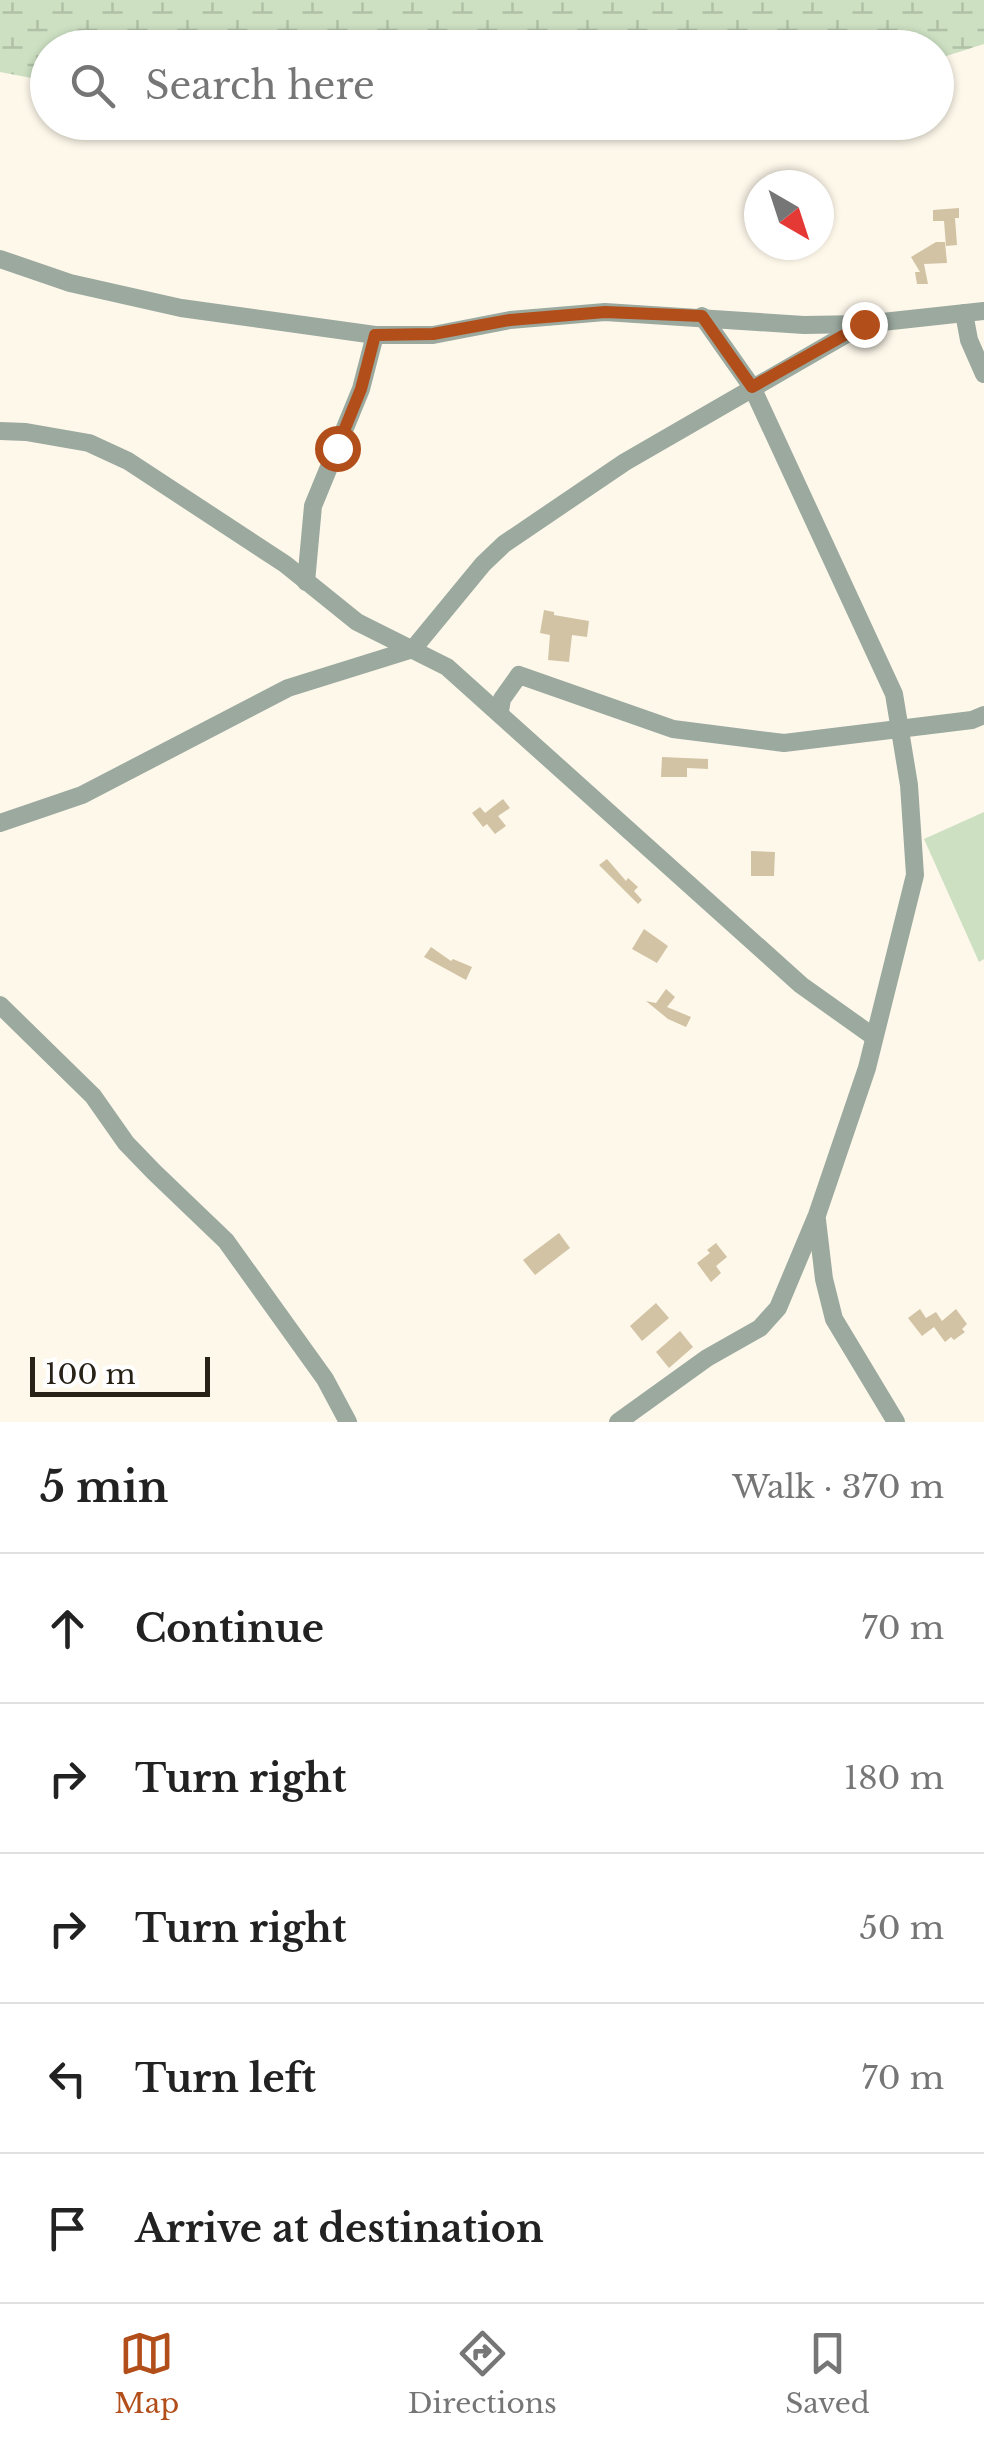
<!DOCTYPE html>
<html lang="en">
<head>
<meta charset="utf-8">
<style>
	:root { --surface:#fff; --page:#f2f2f2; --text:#222; --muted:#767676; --line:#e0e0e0; --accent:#b24e1a }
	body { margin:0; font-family:"Libre Baskerville",serif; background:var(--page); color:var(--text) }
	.compass { position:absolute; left:744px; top:170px; width:90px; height:90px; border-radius:50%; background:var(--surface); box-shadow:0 2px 8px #0004; rotate:141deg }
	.scale { position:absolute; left:30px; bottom:25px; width:180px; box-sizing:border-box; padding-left:10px; border:5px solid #282216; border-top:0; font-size:28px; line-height:35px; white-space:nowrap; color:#282216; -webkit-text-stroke:8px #fff; paint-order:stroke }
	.stop { position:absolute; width:30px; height:30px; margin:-22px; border:8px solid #b24e1a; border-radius:50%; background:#fff }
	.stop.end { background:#b24e1a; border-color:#fff; box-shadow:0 2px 10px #0008 }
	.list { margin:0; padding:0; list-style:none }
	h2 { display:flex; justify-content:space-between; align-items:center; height:130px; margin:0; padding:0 40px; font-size:42px }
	h2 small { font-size:32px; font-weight:400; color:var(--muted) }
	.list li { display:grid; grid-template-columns:65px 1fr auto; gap:30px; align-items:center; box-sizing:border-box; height:150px; padding:0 40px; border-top:2px solid var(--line) }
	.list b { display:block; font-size:38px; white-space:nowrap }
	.list em { font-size:32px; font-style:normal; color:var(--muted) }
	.icon { flex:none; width:55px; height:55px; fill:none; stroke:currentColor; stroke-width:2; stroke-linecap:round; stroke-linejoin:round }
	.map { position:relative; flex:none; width:984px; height:1422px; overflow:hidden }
	.search { position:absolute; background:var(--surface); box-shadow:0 2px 8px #0004; left:30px; right:30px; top:30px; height:110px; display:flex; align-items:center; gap:25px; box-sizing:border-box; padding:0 35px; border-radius:55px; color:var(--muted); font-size:38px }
	.sheet { height:880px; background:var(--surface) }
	nav { display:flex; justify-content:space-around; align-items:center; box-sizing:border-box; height:140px; border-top:2px solid var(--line); background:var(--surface); font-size:28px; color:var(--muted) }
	nav a { display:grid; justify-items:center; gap:5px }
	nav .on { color:var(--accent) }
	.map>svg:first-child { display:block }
</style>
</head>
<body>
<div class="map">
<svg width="984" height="1422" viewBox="0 0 984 1422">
	<defs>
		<pattern id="wetland-marsh" width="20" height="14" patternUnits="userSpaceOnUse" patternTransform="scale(2.5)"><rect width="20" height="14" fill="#cde0c2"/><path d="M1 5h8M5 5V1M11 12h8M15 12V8" fill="none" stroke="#b0c0a6"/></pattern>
	</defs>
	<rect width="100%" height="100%" fill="#fef8eb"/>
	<path fill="#cde0c2" d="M984,812V959L979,962L924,839Z"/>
	<path fill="url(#wetland-marsh)" d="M0,0H984V44L937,59L936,48H48L47,81L0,72Z"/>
	<g fill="#d2c3a4">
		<path d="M959,208V218H955L957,245L946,246L944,221H933V210Z"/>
		<path d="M936,242H945L947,263L924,264L928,284H917L915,272H920L911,257Z"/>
		<path d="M544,610L554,612V615L589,621L587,637L572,635L569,662L548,660L550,635L540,633Z"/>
		<path d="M662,757L708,759V769L687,768V777H661Z"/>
		<path d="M503,799L510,808L498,816L506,826L495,834L487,824L483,827L472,813L480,807L485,813Z"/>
		<path d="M751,851L775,852L774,876H751Z"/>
		<path d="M607,859L626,881L628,878L638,887L634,891L642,900L638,904L599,865Z"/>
		<path d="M644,929L668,946L657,963L632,949Z"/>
		<path d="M431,947L451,961L453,959L472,967L466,980L424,957Z"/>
		<path d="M666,989L675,997L667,1007L691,1017L686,1027L668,1019L646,1001L656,1003Z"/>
		<path d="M559,1233L570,1248L535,1275L523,1260Z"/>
		<path d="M716,1243L727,1257L716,1266L721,1273L711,1282L697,1263L710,1253L707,1250Z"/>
		<path d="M656,1303L669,1318L642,1341L630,1326Z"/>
		<path d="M920,1309L926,1318L936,1312L942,1321L956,1309L967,1324L962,1329L965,1332L954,1340L951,1337L945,1342L934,1327L922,1336L908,1318Z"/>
		<path d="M680,1331L693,1347L669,1368L656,1352Z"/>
	</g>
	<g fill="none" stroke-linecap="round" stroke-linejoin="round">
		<g stroke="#9ba99f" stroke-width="18">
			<path d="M0,259L70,283L181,308L375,335H433L510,320L605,312L804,325L864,324L984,311"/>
			<path d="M964,313L969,340L984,374"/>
			<path d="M0,431L26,432L89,443L128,461L285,564L357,622L447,667L801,985L874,1037"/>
			<path d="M306,582L313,506L361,389L375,335"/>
			<path d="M500,711L502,699L519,675L673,729L784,743L972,720L984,715"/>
			<path d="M0,823L82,795L288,688L413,649L483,564L504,544L625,462L864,324"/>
			<path d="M0,1005L93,1096L126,1143L154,1172L226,1241L325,1379L348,1422"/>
			<path d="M817,1220L824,1279L834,1319L896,1422"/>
			<path d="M618,1422L707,1358L760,1328L778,1308L817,1215L867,1068L915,875L909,785L894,694L752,387L702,316"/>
		</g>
	</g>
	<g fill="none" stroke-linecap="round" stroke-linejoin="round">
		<path stroke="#b24e1a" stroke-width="12" d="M337,448L361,389L375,335L433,334L510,320L605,312L702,316L752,387L864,324"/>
	</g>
</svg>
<svg class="compass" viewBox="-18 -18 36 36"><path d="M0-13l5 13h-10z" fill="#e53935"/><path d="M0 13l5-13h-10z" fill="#767676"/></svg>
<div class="scale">100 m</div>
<div class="stop" style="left:337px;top:448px"></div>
<div class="stop end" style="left:864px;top:324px"></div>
<div class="search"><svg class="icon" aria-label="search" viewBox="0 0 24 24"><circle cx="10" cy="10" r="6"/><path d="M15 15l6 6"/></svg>Search here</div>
</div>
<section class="sheet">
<h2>5 min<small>Walk · 370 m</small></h2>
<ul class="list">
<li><svg class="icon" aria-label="ahead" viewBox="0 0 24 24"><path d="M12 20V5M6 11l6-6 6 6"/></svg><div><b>Continue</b></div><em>70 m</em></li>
<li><svg class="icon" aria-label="right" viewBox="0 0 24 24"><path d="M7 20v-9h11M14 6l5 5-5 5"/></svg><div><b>Turn right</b></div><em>180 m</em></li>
<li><svg class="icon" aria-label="right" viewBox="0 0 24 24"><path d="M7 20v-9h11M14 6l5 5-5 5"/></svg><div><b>Turn right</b></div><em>50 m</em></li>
<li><svg class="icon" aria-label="left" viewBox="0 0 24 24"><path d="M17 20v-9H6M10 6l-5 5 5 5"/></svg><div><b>Turn left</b></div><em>70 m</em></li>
<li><svg class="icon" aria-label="arrive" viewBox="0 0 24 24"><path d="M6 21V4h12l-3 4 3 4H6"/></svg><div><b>Arrive at destination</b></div></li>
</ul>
</section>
<nav>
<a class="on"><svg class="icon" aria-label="map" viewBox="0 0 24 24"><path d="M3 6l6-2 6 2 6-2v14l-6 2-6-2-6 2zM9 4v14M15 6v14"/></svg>Map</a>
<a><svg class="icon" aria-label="directions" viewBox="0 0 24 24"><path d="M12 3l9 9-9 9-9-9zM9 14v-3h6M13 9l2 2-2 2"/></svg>Directions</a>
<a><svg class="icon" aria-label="saved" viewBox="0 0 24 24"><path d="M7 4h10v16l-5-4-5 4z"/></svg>Saved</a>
</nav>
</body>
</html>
